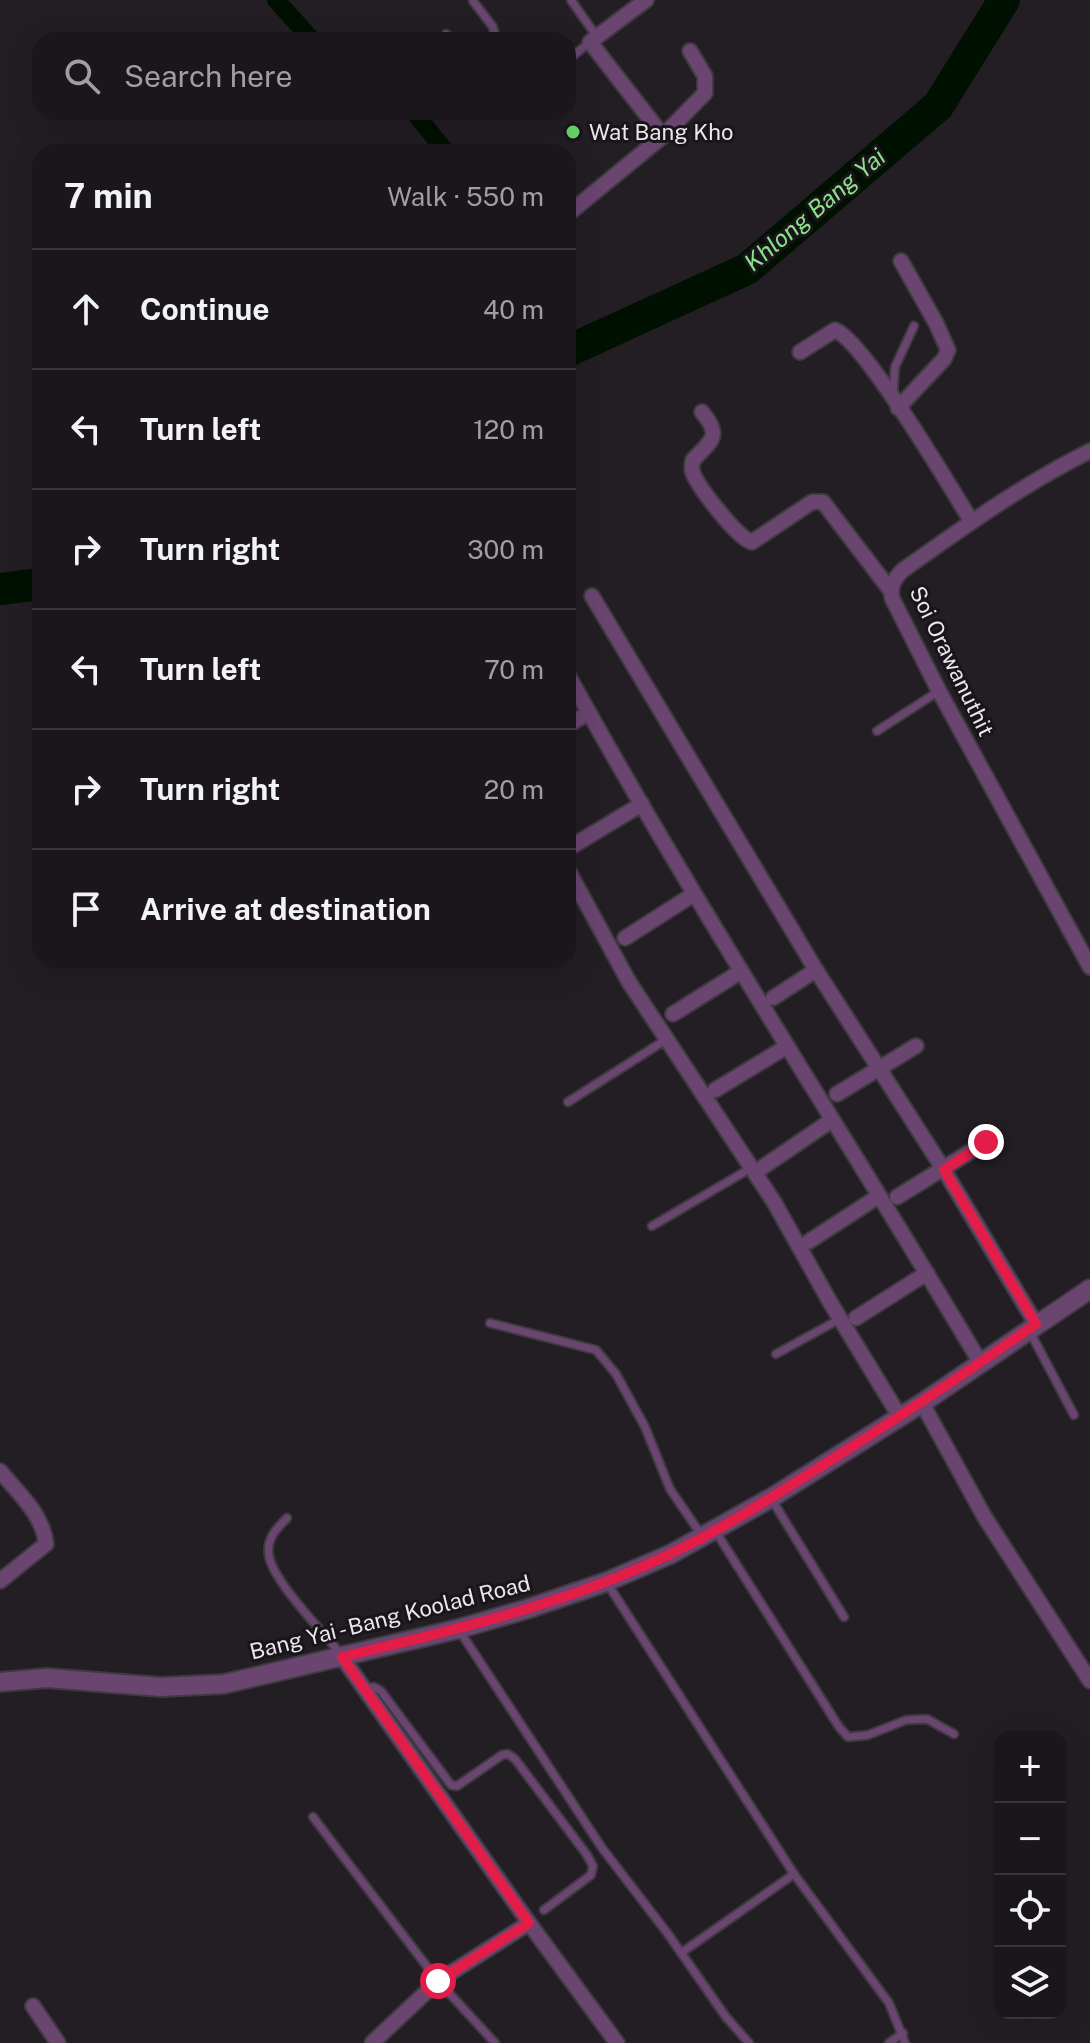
<!DOCTYPE html>
<html lang="en">
<head>
<meta charset="utf-8">
<style>
	:root { --surface:#1a161b; --page:#231f24; --text:#f1f3f6; --muted:#9f9fa3; --line:#38353a }
	body { margin:0; font-family:"Public Sans",sans-serif; background:var(--page); color:var(--text) }
	.controls { position:absolute; right:24px; bottom:24px; display:grid; overflow:hidden; border-radius:16px; box-shadow:0 8px 32px #0002 }
	.controls button { width:72px; height:72px; display:grid; place-items:center; padding:0; border:0; border-bottom:2px solid var(--line); background:var(--surface); color:var(--text); font:40px sans-serif }
	.stop { position:absolute; width:24px; height:24px; margin:-18px; border:6px solid #e11d48; border-radius:50%; background:#fff }
	.stop.end { background:#e11d48; border-color:#fff; box-shadow:0 2px 8px #0008 }
	.list { margin:0; padding:0; list-style:none }
	h2 { display:flex; justify-content:space-between; align-items:center; height:104px; margin:0; padding:0 32px; font-size:34px }
	h2 small { font-size:26px; font-weight:400; color:var(--muted) }
	.list li { display:grid; grid-template-columns:52px 1fr auto; gap:24px; align-items:center; box-sizing:border-box; height:120px; padding:0 32px; border-top:2px solid var(--line) }
	.list b { display:block; font-size:30px; white-space:nowrap }
	.list em { font-size:26px; font-style:normal; color:var(--muted) }
	.icon { flex:none; width:44px; height:44px; fill:none; stroke:currentColor; stroke-width:2; stroke-linecap:round; stroke-linejoin:round }
	.map { position:relative; flex:none; width:1090px; height:2043px; overflow:hidden }
	.search { position:absolute; background:var(--surface); box-shadow:0 8px 32px #0002; left:32px; top:32px; width:544px; height:88px; display:flex; align-items:center; gap:20px; box-sizing:border-box; padding:0 28px; border-radius:24px; color:var(--muted); font-size:30px }
	.panel { position:absolute; background:var(--surface); box-shadow:0 8px 32px #0002; left:32px; top:144px; width:544px; height:824px; border-radius:24px }
	.map>svg:first-child { display:block }
</style>
</head>
<body>
<div class="map">
<svg width="1090" height="2043" viewBox="0 0 1090 2043">
	<rect width="100%" height="100%" fill="#231d24"/>
	<g fill="none" stroke-linecap="round" stroke-linejoin="round">
		<g stroke="#011101" stroke-width="18">
			<path d="M276,0L312,40"/>
			<path d="M414,112L446,152"/>
		</g>
		<g stroke="#011101" stroke-width="32">
			<path d="M568,351L747,269L938,106L1004,0"/>
			<path d="M0,589L40,584"/>
		</g>
		<defs>
			<g id="service">
				<path d="M571,0L597,37"/>
				<path d="M473,1L493,27L496,40"/>
				<path d="M446,34L453,40"/>
				<path d="M568,60L590,42"/>
				<path d="M893,394L895,367L914,326"/>
				<path d="M877,731L939,691"/>
				<path d="M568,1102L667,1039"/>
				<path d="M652,1226L751,1168"/>
				<path d="M490,1323L596,1350L616,1374L645,1427L670,1489L702,1536"/>
				<path d="M1030,1332L1074,1415"/>
				<path d="M776,1354L840,1319"/>
				<path d="M772,1500L844,1617"/>
				<path d="M287,1518C276,1529 266,1539 269,1556C273,1581 322,1631 340,1653"/>
				<path d="M716,1532L839,1727L848,1737L868,1735L906,1720L927,1719L954,1734"/>
				<path d="M607,1583L794,1874L889,2003L905,2043"/>
				<path d="M459,1630L602,1848L668,1934L726,2017L749,2043"/>
				<path d="M366,1689L374,1687L381,1691L451,1785L457,1786L502,1755L508,1754L515,1759L587,1855L593,1866L591,1875L544,1910"/>
				<path d="M313,1817L438,1981L495,2043"/>
				<path d="M681,1953L794,1874"/>
				<path d="M889,2043L903,2033"/>
			</g>
			<g id="minor">
				<path d="M646,0L590,42L663,136"/>
				<path d="M568,214L663,136L705,93V76L690,51"/>
				<path d="M800,352L835,330C865,342 950,487 972,522"/>
				<path d="M898,408L944,359L948,350L936,323L901,261"/>
				<path d="M702,412C722,436 712,440 693,460C692,466 691,468 693,473C698,487 739,540 752,542L812,502H823L891,591"/>
				<path d="M1090,451C1023,484 964,527 903,570C894,579 890,585 892,598L939,691L1090,967"/>
				<path d="M592,596L816,970L944,1170L1036,1324"/>
				<path d="M568,675C697,909 844,1133 980,1362"/>
				<path d="M568,725L589,713"/>
				<path d="M574,845L642,804"/>
				<path d="M568,870L629,982L774,1202L830,1302L900,1417"/>
				<path d="M625,938L694,894"/>
				<path d="M773,998L816,970"/>
				<path d="M673,1014L740,972"/>
				<path d="M715,1090L786,1047"/>
				<path d="M837,1094L916,1046"/>
				<path d="M763,1167L832,1120"/>
				<path d="M897,1197L986,1142"/>
				<path d="M808,1242L879,1196"/>
				<path d="M856,1318L927,1273"/>
				<path d="M922,1403L984,1516L1090,1681"/>
				<path d="M0,1471C18,1493 43,1514 46,1544L0,1581"/>
				<path d="M342,1657L529,1923L617,2043"/>
				<path d="M33,2006L58,2043"/>
				<path d="M372,2043L438,1981L529,1923"/>
			</g>
			<path id="tertiary" d="M0,1682L47,1678L161,1687L224,1684L458,1629L527,1609L606,1582L671,1554L771,1498L922,1403L1090,1289"/>
		</defs>
		<use href="#service" stroke="#3f3940" stroke-width="11"/>
		<use href="#minor" stroke="#3f3940" stroke-width="18"/>
		<use href="#tertiary" stroke="#3f3940" stroke-width="22"/>
		<use href="#service" stroke="#694570" stroke-width="7"/>
		<use href="#minor" stroke="#694570" stroke-width="14"/>
		<use href="#tertiary" stroke="#694570" stroke-width="18"/>
	</g>
	<g fill="none" stroke-linecap="round" stroke-linejoin="round">
		<path stroke="#e11d48" stroke-width="10" d="M438,1981L529,1923L342,1657C454,1630 568,1604 672,1553C724,1528 774,1496 823,1465C895,1420 966,1373 1036,1324L944,1170L986,1142"/>
	</g>
	<circle fill="#65d467" stroke="#1a141b" stroke-width="3" cx="573" cy="132" r="8"/>
	<g text-anchor="middle" stroke-width="6" stroke-linejoin="round" paint-order="stroke">
		<g font-size="22" fill="#ebe6eb" stroke="#1a141b" text-anchor="start">
			<text x="589" y="140">Wat Bang Kho</text>
		</g>
		<g font-size="22" fill="#ebe6eb" stroke="#1a141b">
			<text transform="translate(952 661) rotate(64)" y="8">Soi Orawanuthit</text>
			<text transform="translate(390 1617) rotate(-14)" y="8">Bang Yai - Bang Koolad Road</text>
		</g>
		<g font-size="24" font-style="italic" fill="#8ae389" stroke="#1a141b">
			<text transform="translate(815 210) rotate(-40)" y="8">Khlong Bang Yai</text>
		</g>
	</g>
</svg>
<div class="controls">
<button>+</button>
<button>−</button>
<button><svg class="icon" aria-label="locate" viewBox="0 0 24 24"><circle cx="12" cy="12" r="6"/><path d="M12 2v4M12 18v4M2 12h4M18 12h4"/></svg></button>
<button><svg class="icon" aria-label="layers" viewBox="0 0 24 24"><path d="M12 4l9 5-9 5-9-5zM3 14l9 5 9-5"/></svg></button>
</div>
<div class="stop" style="left:438px;top:1981px"></div>
<div class="stop end" style="left:986px;top:1142px"></div>
<div class="search"><svg class="icon" aria-label="search" viewBox="0 0 24 24"><circle cx="10" cy="10" r="6"/><path d="M15 15l6 6"/></svg>Search here</div>
<section class="panel">
<h2>7 min<small>Walk · 550 m</small></h2>
<ul class="list">
<li><svg class="icon" aria-label="ahead" viewBox="0 0 24 24"><path d="M12 20V5M6 11l6-6 6 6"/></svg><div><b>Continue</b></div><em>40 m</em></li>
<li><svg class="icon" aria-label="left" viewBox="0 0 24 24"><path d="M17 20v-9H6M10 6l-5 5 5 5"/></svg><div><b>Turn left</b></div><em>120 m</em></li>
<li><svg class="icon" aria-label="right" viewBox="0 0 24 24"><path d="M7 20v-9h11M14 6l5 5-5 5"/></svg><div><b>Turn right</b></div><em>300 m</em></li>
<li><svg class="icon" aria-label="left" viewBox="0 0 24 24"><path d="M17 20v-9H6M10 6l-5 5 5 5"/></svg><div><b>Turn left</b></div><em>70 m</em></li>
<li><svg class="icon" aria-label="right" viewBox="0 0 24 24"><path d="M7 20v-9h11M14 6l5 5-5 5"/></svg><div><b>Turn right</b></div><em>20 m</em></li>
<li><svg class="icon" aria-label="arrive" viewBox="0 0 24 24"><path d="M6 21V4h12l-3 4 3 4H6"/></svg><div><b>Arrive at destination</b></div></li>
</ul>
</section>
</div>
</body>
</html>
